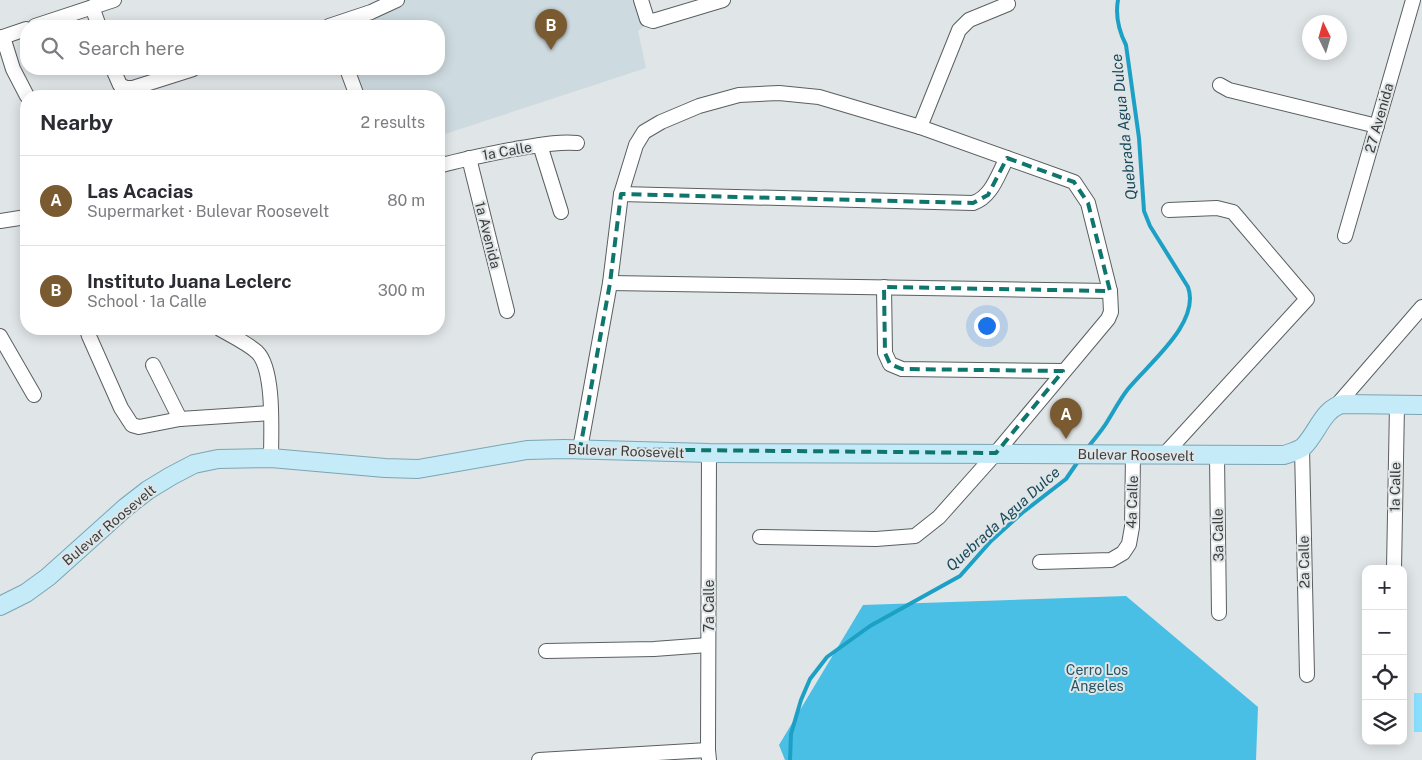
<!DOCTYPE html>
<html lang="en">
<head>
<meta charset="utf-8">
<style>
	:root { --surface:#fff; --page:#f2f2f3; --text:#2b2b33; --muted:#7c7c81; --line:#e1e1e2; --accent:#7a5a30 }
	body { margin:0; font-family:"Public Sans",sans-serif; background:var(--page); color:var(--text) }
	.controls { position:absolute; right:15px; bottom:15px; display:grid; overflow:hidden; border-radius:10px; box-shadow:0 2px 12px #0003 }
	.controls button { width:45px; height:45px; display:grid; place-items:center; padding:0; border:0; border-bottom:1px solid var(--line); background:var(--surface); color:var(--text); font:25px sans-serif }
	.compass { position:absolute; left:1302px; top:15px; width:45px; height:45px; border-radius:50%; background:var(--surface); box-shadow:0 2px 12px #0003; rotate:355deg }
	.you { position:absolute; left:986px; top:325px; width:18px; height:18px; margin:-12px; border:4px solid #fff; border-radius:50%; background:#1a73e8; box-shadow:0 0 0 8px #1a73e833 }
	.badge { display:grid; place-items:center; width:32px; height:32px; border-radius:50%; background:var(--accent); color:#fff; font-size:16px; font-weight:700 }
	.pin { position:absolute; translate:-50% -41px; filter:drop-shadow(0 1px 2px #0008) }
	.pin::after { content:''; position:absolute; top:26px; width:18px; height:15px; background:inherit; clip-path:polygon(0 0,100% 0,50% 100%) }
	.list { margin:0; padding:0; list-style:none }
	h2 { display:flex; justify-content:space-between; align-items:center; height:65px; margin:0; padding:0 20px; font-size:21px }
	h2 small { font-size:16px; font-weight:400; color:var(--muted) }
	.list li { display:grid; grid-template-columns:32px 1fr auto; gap:15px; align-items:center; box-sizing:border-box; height:90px; padding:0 20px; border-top:1px solid var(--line) }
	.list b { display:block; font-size:19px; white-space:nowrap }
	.list p { margin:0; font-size:16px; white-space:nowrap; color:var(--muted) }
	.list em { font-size:16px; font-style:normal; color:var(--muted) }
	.icon { flex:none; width:28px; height:28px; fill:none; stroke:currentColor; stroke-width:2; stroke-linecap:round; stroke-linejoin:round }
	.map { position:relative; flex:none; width:1422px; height:760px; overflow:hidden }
	.search { position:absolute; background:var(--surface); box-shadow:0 2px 12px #0003; left:20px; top:20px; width:425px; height:55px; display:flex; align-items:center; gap:12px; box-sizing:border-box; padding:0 18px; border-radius:20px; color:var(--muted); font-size:19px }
	.panel { position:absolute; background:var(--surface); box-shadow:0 2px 12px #0003; left:20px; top:90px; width:425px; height:245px; border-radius:20px }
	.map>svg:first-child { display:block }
</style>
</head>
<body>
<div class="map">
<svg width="1422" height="760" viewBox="0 0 1422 760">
	<rect width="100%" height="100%" fill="#e0e5e7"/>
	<path fill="#cddadf" d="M397,0H644L651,21L638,31L646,68L439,136V96H357L347,69H439V26H331Z"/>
	<rect fill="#87defd" x="1414" y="693" width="8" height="39"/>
	<path fill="#49bfe5" d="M1126,596L1258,707L1256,760H785L779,745L863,605Z"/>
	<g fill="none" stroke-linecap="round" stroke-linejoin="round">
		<g stroke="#1da0c5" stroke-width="4">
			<path d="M1086,450C1093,440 1101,432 1107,422C1114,411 1120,399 1128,389C1148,364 1201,323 1188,287L1150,226L1144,211L1139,138L1126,45C1119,31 1115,16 1118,0"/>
			<path d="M790,760L791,734L801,700L810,679L827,657L870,626L960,576L991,541L1022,513L1066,479L1079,460"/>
		</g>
		<defs>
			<g id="minor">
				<path d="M641,0L647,19L653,21L723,0"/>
				<path d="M92,7L99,26"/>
				<path d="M35,26L114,0"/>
				<path d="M329,26L371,12L397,0"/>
				<path d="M3,37L13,69L27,96"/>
				<path d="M0,38L26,29"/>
				<path d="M113,69L120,85L126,88H133L193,69"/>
				<path d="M347,69L357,96"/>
				<path d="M1220,85L1229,90L1377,126"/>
				<path d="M920,127L959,30L969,20L1008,4"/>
				<path d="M540,145L561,212"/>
				<path d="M469,158L507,311"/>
				<path d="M439,166C464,159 489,154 515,149C536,146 556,141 577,143"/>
				<path d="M621,194L973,203C992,197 998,174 1007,158"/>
				<path d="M0,221L26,217"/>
				<path d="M1345,236L1413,0"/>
				<path d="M610,283L1110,291"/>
				<path d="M884,287L885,353L890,364L902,369L1063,371"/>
				<path d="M87,329L89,336L121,408L132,425L139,427L180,419L271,413"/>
				<path d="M220,329C232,336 247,343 257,352C275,369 271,434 271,458"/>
				<path d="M0,336L34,395"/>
				<path d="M153,365L180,419"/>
				<path d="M1337,405L1422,307"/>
				<path d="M1302,448L1307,675"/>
				<path d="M580,449L610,283L621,194L636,145L644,132L661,122L699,106L739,95L779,93L819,97L920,127L1074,182L1088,203L1110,291L1111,312L1108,319L996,453L939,517L915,536L876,539L760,537"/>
				<path d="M709,453L708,750L709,760"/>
				<path d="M1164,455L1307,299L1233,212L1217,208L1169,210"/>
				<path d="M1217,456L1219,613"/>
				<path d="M1040,562L1111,560L1123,553L1129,544L1132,527L1133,455"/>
				<path d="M1394,569L1397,405"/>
				<path d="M546,651L654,649L708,645"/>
				<path d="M539,760L708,750"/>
			</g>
			<path id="major" d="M0,606L26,593L48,577L126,507L148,490L171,476L194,464L218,459L271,458L385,468L418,469L527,450L564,449L709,453L1284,455C1290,453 1298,451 1303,447C1317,434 1323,408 1343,404L1422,405"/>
		</defs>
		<use href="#minor" stroke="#5a5f61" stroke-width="16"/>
		<use href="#major" stroke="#7ba5b4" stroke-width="20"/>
		<use href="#minor" stroke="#fff" stroke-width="14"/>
		<use href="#major" stroke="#c5ebf8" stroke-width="18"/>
	</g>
	<path fill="none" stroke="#0f766e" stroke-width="4" stroke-dasharray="10 6" stroke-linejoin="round" d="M1007,158L1074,182L1088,203L1110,291L884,287L885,353L890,364L902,369L1063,371L996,453L580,449L610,283L621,194L973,203L988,195Z"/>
	<g text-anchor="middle" stroke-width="4" stroke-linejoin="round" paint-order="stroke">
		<g font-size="14" fill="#3b3d3d" stroke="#e0e5e7">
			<text transform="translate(1379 118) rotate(-74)" y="5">27 Avenida</text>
			<text transform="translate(507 151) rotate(-10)" y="5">1a Calle</text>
			<text transform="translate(488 235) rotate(76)" y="5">1a Avenida</text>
			<text transform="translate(626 451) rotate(2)" y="5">Bulevar Roosevelt</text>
			<text transform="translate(1136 455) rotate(1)" y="5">Bulevar Roosevelt</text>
			<text transform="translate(1395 487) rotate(-89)" y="5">1a Calle</text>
			<text transform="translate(1132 502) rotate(-88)" y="5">4a Calle</text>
			<text transform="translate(109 525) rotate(-40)" y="5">Bulevar Roosevelt</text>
			<text transform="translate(1218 535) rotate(-91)" y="5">3a Calle</text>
			<text transform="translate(1304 562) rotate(-91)" y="5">2a Calle</text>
			<text transform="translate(709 606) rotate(-90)" y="5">7a Calle</text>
		</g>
		<g font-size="14" fill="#245565" stroke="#e0e5e7">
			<text x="1097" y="675">Cerro Los<tspan x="1097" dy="16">Ángeles</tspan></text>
		</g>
		<g font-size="15" font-style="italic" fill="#184a5a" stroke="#e0e5e7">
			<text transform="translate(1124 127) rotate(-96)" y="5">Quebrada Agua Dulce</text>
			<text transform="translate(1003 519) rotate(-42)" y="5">Quebrada Agua Dulce</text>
		</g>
	</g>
</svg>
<div class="controls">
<button>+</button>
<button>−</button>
<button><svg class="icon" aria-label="locate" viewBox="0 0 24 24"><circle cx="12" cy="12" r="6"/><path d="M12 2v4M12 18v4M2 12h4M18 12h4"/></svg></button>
<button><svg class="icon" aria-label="layers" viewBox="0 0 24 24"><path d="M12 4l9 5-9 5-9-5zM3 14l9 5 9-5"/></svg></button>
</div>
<svg class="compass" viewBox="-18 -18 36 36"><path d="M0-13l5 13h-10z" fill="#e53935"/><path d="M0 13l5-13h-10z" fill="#7c7c81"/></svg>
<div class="you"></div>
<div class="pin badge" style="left:1066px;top:439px">A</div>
<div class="pin badge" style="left:551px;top:50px">B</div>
<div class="search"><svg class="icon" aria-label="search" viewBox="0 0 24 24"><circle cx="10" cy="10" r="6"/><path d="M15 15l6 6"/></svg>Search here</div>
<section class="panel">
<h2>Nearby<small>2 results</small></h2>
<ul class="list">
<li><span class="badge">A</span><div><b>Las Acacias</b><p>Supermarket · Bulevar Roosevelt</p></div><em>80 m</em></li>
<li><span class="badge">B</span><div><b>Instituto Juana Leclerc</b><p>School · 1a Calle</p></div><em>300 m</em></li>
</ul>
</section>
</div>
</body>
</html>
